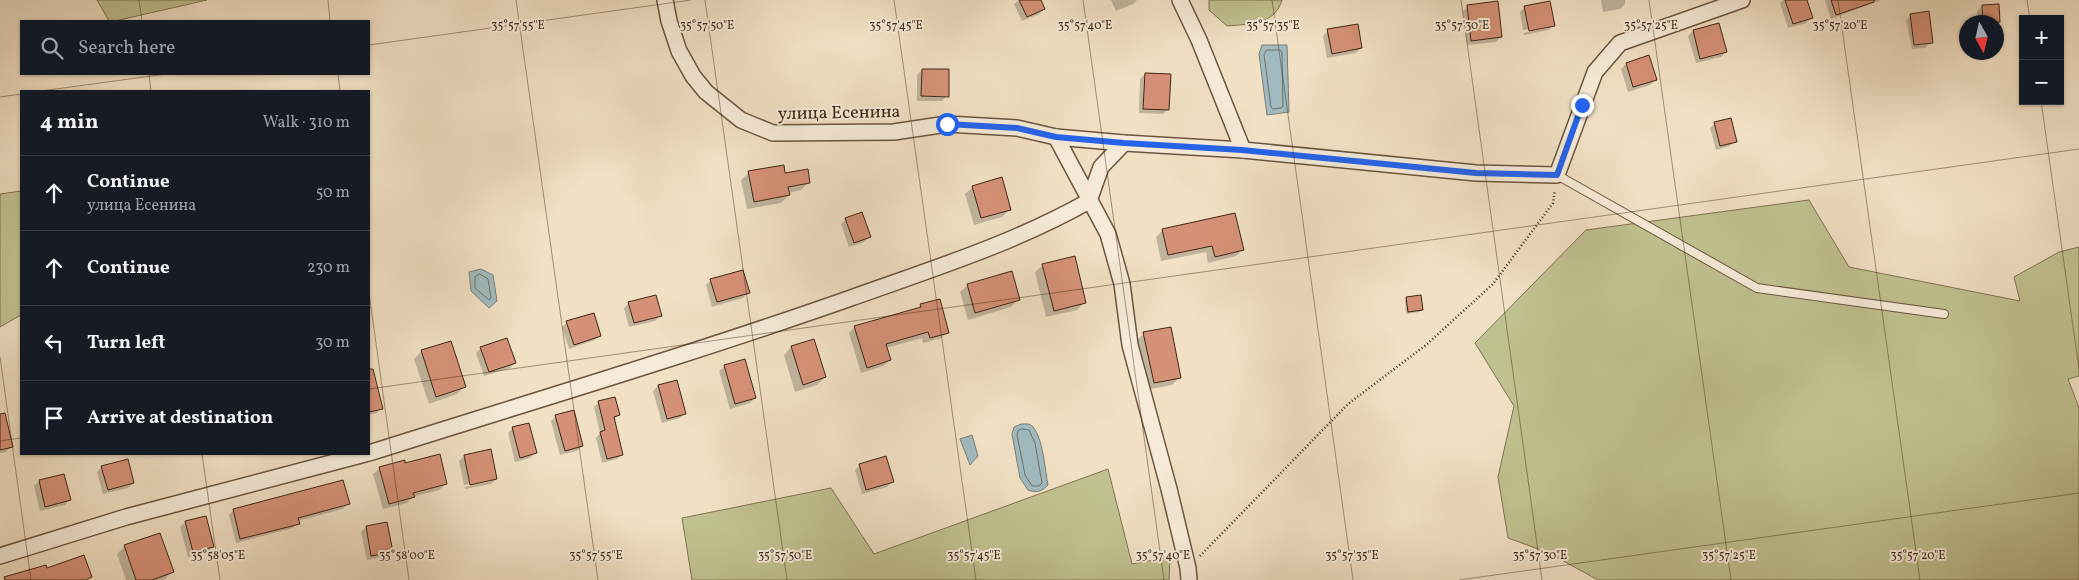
<!DOCTYPE html>
<html lang="en">
<head>
<meta charset="utf-8">
<style>
	:root { --surface:#171b24; --page:#20242c; --text:#f1f3f6; --muted:#9ea1a6; --line:#363941 }
	body { margin:0; font-family:Vollkorn,serif; background:var(--page); color:var(--text) }
	.controls { position:absolute; right:15px; top:15px; display:grid; overflow:hidden; border-radius:0px; box-shadow:0 1px 4px #0004 }
	.controls button { width:45px; height:45px; display:grid; place-items:center; padding:0; border:0; border-bottom:1px solid var(--line); background:var(--surface); color:var(--text); font:25px sans-serif }
	.compass { position:absolute; left:1959px; top:15px; width:45px; height:45px; border-radius:50%; background:var(--surface); box-shadow:0 1px 4px #0004; rotate:172deg }
	.stop { position:absolute; width:15px; height:15px; margin:-11px; border:4px solid #2563eb; border-radius:50%; background:#fff }
	.stop.end { background:#2563eb; border-color:#fff; box-shadow:0 1px 5px #0008 }
	.list { margin:0; padding:0; list-style:none }
	h2 { display:flex; justify-content:space-between; align-items:center; height:65px; margin:0; padding:0 20px; font-size:21px }
	h2 small { font-size:16px; font-weight:400; color:var(--muted) }
	.list li { display:grid; grid-template-columns:32px 1fr auto; gap:15px; align-items:center; box-sizing:border-box; height:75px; padding:0 20px; border-top:1px solid var(--line) }
	.list b { display:block; font-size:19px; white-space:nowrap }
	.list p { margin:0; font-size:16px; white-space:nowrap; color:var(--muted) }
	.list em { font-size:16px; font-style:normal; color:var(--muted) }
	.icon { flex:none; width:28px; height:28px; fill:none; stroke:currentColor; stroke-width:2; stroke-linecap:round; stroke-linejoin:round }
	.map { position:relative; flex:none; width:2079px; height:580px; overflow:hidden }
	.search { position:absolute; background:var(--surface); box-shadow:0 1px 4px #0004; left:20px; top:20px; width:350px; height:55px; display:flex; align-items:center; gap:12px; box-sizing:border-box; padding:0 18px; border-radius:0px; color:var(--muted); font-size:19px }
	.panel { position:absolute; background:var(--surface); box-shadow:0 1px 4px #0004; left:20px; top:90px; width:350px; height:365px; border-radius:0px }
	.map>svg:first-child { display:block }
</style>
</head>
<body>
<div class="map">
<svg width="2079" height="580" viewBox="0 0 2079 580">
	<rect width="100%" height="100%" fill="#f1e0c4"/>
	<filter id="stains"><feTurbulence type="fractalNoise" baseFrequency=".004" numOctaves="4"/><feColorMatrix values="0 0 0 0 .2 0 0 0 0 .09 0 0 0 0 .02 0 0 0 .5 -.17"/></filter>
	<radialGradient id="worn" r=".72"><stop offset=".6" stop-color="#630" stop-opacity="0"/><stop offset="1" stop-color="#630" stop-opacity=".3"/></radialGradient>
	<g fill="#c0c190" stroke="#807451">
		<path d="M97,0H207L115,21H109Z"/>
		<path d="M1209,0H1282C1275,25 1249,24 1227,26L1209,10Z"/>
		<path d="M21,191V315L0,327V194Z"/>
		<path d="M1809,200L1849,267L2020,301L2014,277L2059,252L2079,247V376L2068,379L2079,408V580H1598L1549,553L1508,538L1498,477L1514,406L1475,343L1586,230Z"/>
		<path d="M1108,469L1132,564L1170,557L1169,580H692L682,518L831,488L874,554Z"/>
	</g>
	<g fill="#a0babf" stroke="#7a7f7a">
		<path d="M1262,45H1287L1289,112L1267,115L1259,54Z"/>
		<path d="M481,269L493,275L497,301L489,308L471,291L469,272Z"/>
		<path d="M1021,424C1025,424 1030,423 1033,427C1043,438 1045,470 1048,485C1041,492 1037,493 1028,490L1020,478L1012,434L1014,427Z"/>
		<path d="M972,435L978,456L970,465L960,439Z"/>
	</g>
	<g fill="#0003">
		<path d="M1019,0H1040L1044,9L1039,14L1022,21L1014,4Z"/>
		<path d="M1111,0H1137L1133,4L1116,11Z"/>
		<path d="M1601,0H1625V4L1620,9L1603,12Z"/>
		<path d="M1783,0H1806L1811,18L1806,23L1788,28L1780,3Z"/>
		<path d="M1825,0H1881L1831,19Z"/>
		<path d="M1998,5L1999,28L1996,30V22H1978L1977,11L1982,6Z"/>
		<path d="M1468,6L1501,37L1496,42L1467,45L1463,11Z"/>
		<path d="M1525,7L1553,26L1548,30L1524,35L1523,33L1549,28V26L1523,30L1520,12Z"/>
		<path d="M1911,15L1930,43L1925,48L1912,49L1906,20Z"/>
		<path d="M1718,24L1726,52L1721,57L1696,63L1688,36L1693,31Z"/>
		<path d="M1328,31L1361,48L1356,53L1327,58L1323,36Z"/>
		<path d="M1648,57L1655,80L1650,85L1628,92L1621,69L1626,64Z"/>
		<path d="M922,70L947,96L942,101H917V75Z"/>
		<path d="M1145,74L1168,109L1163,114L1139,113L1140,79Z"/>
		<path d="M1715,123L1735,141L1730,146L1716,150L1710,128Z"/>
		<path d="M749,173L784,175L809,182L801,190L788,193L789,195L781,203L747,209L741,180Z"/>
		<path d="M973,187L1010,209L1002,217L974,225L965,194Z"/>
		<path d="M846,219L869,237L864,242L849,247L841,224Z"/>
		<path d="M1163,230L1243,249L1236,256L1208,263L1206,252L1161,261L1156,237Z"/>
		<path d="M1043,265L1085,302L1077,310L1046,317L1035,272Z"/>
		<path d="M711,280L748,293L743,298L712,307L706,285Z"/>
		<path d="M968,285L1018,300L1011,307L968,320L960,292Z"/>
		<path d="M1407,298L1422,310L1419,312L1406,314L1405,300Z"/>
		<path d="M629,303L660,316L655,321L629,327L624,308Z"/>
		<path d="M921,305L947,332L941,338L923,343L922,338L886,348L890,360L883,366L861,373L849,333L855,327L916,310Z"/>
		<path d="M567,322L600,335L595,340L569,349L562,327Z"/>
		<path d="M1144,334L1180,377L1172,385L1146,390L1136,341Z"/>
		<path d="M813,340L825,377L817,385L795,392L784,355L791,347Z"/>
		<path d="M481,348L515,363L510,368L484,376L476,353Z"/>
		<path d="M422,351L464,387L457,394L429,404L414,359Z"/>
		<path d="M744,361L755,398L750,403L730,409L719,371L724,367Z"/>
		<path d="M676,381L685,413L680,418L662,423L653,391L658,386Z"/>
		<path d="M377,390L381,408L377,413L369,415V392Z"/>
		<path d="M599,402L618,415L613,420L622,454L617,459L602,463L596,438L600,433L594,407Z"/>
		<path d="M556,416L582,446L577,451L560,455L551,421Z"/>
		<path d="M513,428L535,453L530,458L515,462L508,433Z"/>
		<path d="M0,429L11,447L6,452L0,453Z"/>
		<path d="M464,456L496,479L491,484L465,489V487L492,481V479L464,485L459,461Z"/>
		<path d="M405,465L446,484L439,490L412,497L407,503L383,509L373,474L380,468Z"/>
		<path d="M860,465L892,482L887,487L862,494L855,470Z"/>
		<path d="M102,467L133,483L128,488L103,494L97,472Z"/>
		<path d="M64,475L70,500L65,505L40,511L34,486L39,481Z"/>
		<path d="M348,504L343,509L298,521L293,528L236,543L229,515L234,510Z"/>
		<path d="M205,517L213,546L208,551L188,557L180,527L185,523Z"/>
		<path d="M366,527L391,551L386,556L367,560L361,532Z"/>
		<path d="M125,546L172,572L164,580H126L117,554Z"/>
	</g>
	<g fill="none" stroke-linecap="round" stroke-linejoin="round">
		<g stroke="#707068" stroke-width="1">
			<path d="M1267,50H1280L1282,52L1283,106L1281,108L1273,109L1271,107L1264,55Z"/>
			<path d="M480,274L488,279L491,298L489,300L475,288V277Z"/>
			<path d="M1022,429L1029,430L1035,443L1042,483L1039,486H1032L1025,475L1017,435L1018,431Z"/>
		</g>
	</g>
	<g fill="#d59177" stroke="#402712">
		<path d="M1019,0H1041L1045,9L1027,17Z"/>
		<path d="M1785,0H1807L1813,18L1793,24Z"/>
		<path d="M1831,0H1874V2L1836,15Z"/>
		<path d="M1498,1L1502,37L1471,41L1467,5Z"/>
		<path d="M1550,1L1555,26L1529,31L1524,6Z"/>
		<path d="M1999,4L2000,22H1983L1982,5Z"/>
		<path d="M1929,11L1933,43L1914,45L1910,14Z"/>
		<path d="M1719,23L1727,52L1700,59L1693,30Z"/>
		<path d="M1358,24L1362,48L1332,54L1327,29Z"/>
		<path d="M1649,55L1657,80L1633,87L1626,63Z"/>
		<path d="M922,69H949V97L921,96Z"/>
		<path d="M1145,73L1171,74L1169,110L1143,109Z"/>
		<path d="M1731,118L1737,142L1720,146L1714,122Z"/>
		<path d="M784,165L785,173L808,169L810,183L788,187L790,195L754,202L748,171Z"/>
		<path d="M1002,177L1011,210L981,218L972,186Z"/>
		<path d="M862,212L871,237L854,243L845,218Z"/>
		<path d="M1235,213L1244,250L1215,257L1212,246L1168,255L1162,229Z"/>
		<path d="M1075,256L1086,303L1054,311L1042,264Z"/>
		<path d="M743,270L750,293L717,302L710,279Z"/>
		<path d="M1012,271L1020,300L975,313L967,284Z"/>
		<path d="M656,295L662,316L634,323L628,302Z"/>
		<path d="M1421,295L1423,310L1408,312L1406,297Z"/>
		<path d="M940,299L949,333L930,338L928,332L886,344L891,360L867,368L854,326L921,307L920,304Z"/>
		<path d="M594,313L601,336L574,345L566,321Z"/>
		<path d="M1171,327L1181,378L1154,383L1143,332Z"/>
		<path d="M507,338L516,363L489,372L480,347Z"/>
		<path d="M814,339L826,377L803,385L791,346Z"/>
		<path d="M451,341L466,387L436,397L421,350Z"/>
		<path d="M745,359L756,398L735,404L724,365Z"/>
		<path d="M369,369H373L383,409L369,412Z"/>
		<path d="M677,380L686,414L667,419L658,385Z"/>
		<path d="M615,397L620,415L614,417L623,455L607,459L600,432L605,430L598,401Z"/>
		<path d="M574,410L583,446L565,451L555,415Z"/>
		<path d="M5,413L13,447L0,450V414Z"/>
		<path d="M529,423L537,453L520,458L512,427Z"/>
		<path d="M491,449L497,479L470,485L464,455Z"/>
		<path d="M440,454L447,484L413,493L415,497L389,504L379,467L405,460V463Z"/>
		<path d="M886,456L894,482L866,490L859,464Z"/>
		<path d="M128,459L134,483L108,490L101,466Z"/>
		<path d="M64,474L71,500L45,507L39,480Z"/>
		<path d="M343,480L350,504L298,518L300,524L240,539L233,509Z"/>
		<path d="M206,516L214,547L193,552L185,521Z"/>
		<path d="M387,522L393,552L371,556L366,526Z"/>
		<path d="M160,533L174,572L152,580H136L124,545Z"/>
		<path d="M84,555L92,577L86,580H5L4,577L46,565L47,568Z"/>
	</g>
	<g fill="none" stroke-linecap="round" stroke-linejoin="round">
		<defs>
			<path id="service" d="M1557,175L1757,288L1944,314"/>
			<g id="minor">
				<path d="M665,0L669,21L679,51L693,76L706,92L741,120L773,133L894,132L947,124L1017,128L1056,137L1124,143L1243,150L1476,173L1557,175L1595,72L1620,43L1742,0"/>
				<path d="M1180,0L1199,40L1243,150"/>
				<path d="M1056,137L1108,234L1122,284L1130,345L1169,489L1188,568L1189,580"/>
				<path d="M369,453C530,402 692,354 851,298C932,269 1015,243 1089,201L1101,167L1124,143"/>
				<path d="M0,556L126,517L365,454"/>
			</g>
		</defs>
		<use href="#service" stroke="#6c553e" stroke-width="10"/>
		<use href="#minor" stroke="#6c553e" stroke-width="18"/>
		<path stroke="#402712" stroke-width="2.5" stroke-dasharray="1 2.5" stroke-linecap="butt" d="M1200,556L1348,404L1426,345L1493,284L1553,203L1555,190"/>
		<use href="#service" stroke="#f6ebd9" stroke-width="8"/>
		<use href="#minor" stroke="#f6ebd9" stroke-width="15"/>
	</g>
	<g fill="none" stroke-linecap="round" stroke-linejoin="round">
		<path stroke="#2563eb" stroke-width="6" d="M947,124L1017,128L1056,137L1124,143L1242,150L1476,173L1557,175L1582,105"/>
	</g>
	<path fill="none" stroke="#402712" stroke-width="1" stroke-opacity="0.45" d="M139,0L142,21M328,0L330,21M516,0L598,580M705,0L787,580M894,0L976,580M1083,0L1164,580M1272,0L1353,580M1461,0L1542,580M1649,0L1731,580M1838,0L1920,580M2027,0L2030,19M369,45L691,0M149,74L151,91M338,74L340,91M41,91L166,74M0,97L21,94M2041,101L2079,369M369,293L409,580M0,357L31,580M369,389L2079,149M0,441L21,438M202,454L220,580M1459,580L2079,493"/>
	<g text-anchor="middle" stroke-width="4" stroke-linejoin="round" paint-order="stroke">
		<g font-size="18" fill="#402712" stroke="#f6ebd9">
			<text transform="translate(839 112) rotate(-1)" y="6">улица Есенина</text>
		</g>
	</g>
	<g font-size="12" text-anchor="middle" fill="#402712" stroke="#f6ebd9" stroke-width="4" stroke-linejoin="round" paint-order="stroke">
		<text x="518" y="29">35°57'55"E</text>
		<text x="707" y="29">35°57'50"E</text>
		<text x="896" y="29">35°57'45"E</text>
		<text x="1085" y="29">35°57'40"E</text>
		<text x="1273" y="29">35°57'35"E</text>
		<text x="1462" y="29">35°57'30"E</text>
		<text x="1651" y="29">35°57'25"E</text>
		<text x="1840" y="29">35°57'20"E</text>
		<text x="218" y="559">35°58'05"E</text>
		<text x="407" y="559">35°58'00"E</text>
		<text x="596" y="559">35°57'55"E</text>
		<text x="785" y="559">35°57'50"E</text>
		<text x="974" y="559">35°57'45"E</text>
		<text x="1163" y="559">35°57'40"E</text>
		<text x="1352" y="559">35°57'35"E</text>
		<text x="1540" y="559">35°57'30"E</text>
		<text x="1729" y="559">35°57'25"E</text>
		<text x="1918" y="559">35°57'20"E</text>
	</g>
	<rect width="100%" height="100%" filter="url(#stains)"/>
	<rect width="100%" height="100%" fill="url(#worn)"/>
</svg>
<div class="controls">
<button>+</button>
<button>−</button>
</div>
<svg class="compass" viewBox="-18 -18 36 36"><path d="M0-13l5 13h-10z" fill="#e53935"/><path d="M0 13l5-13h-10z" fill="#9ea1a6"/></svg>
<div class="stop" style="left:947px;top:124px"></div>
<div class="stop end" style="left:1582px;top:105px"></div>
<div class="search"><svg class="icon" aria-label="search" viewBox="0 0 24 24"><circle cx="10" cy="10" r="6"/><path d="M15 15l6 6"/></svg>Search here</div>
<section class="panel">
<h2>4 min<small>Walk · 310 m</small></h2>
<ul class="list">
<li><svg class="icon" aria-label="ahead" viewBox="0 0 24 24"><path d="M12 20V5M6 11l6-6 6 6"/></svg><div><b>Continue</b><p>улица Есенина</p></div><em>50 m</em></li>
<li><svg class="icon" aria-label="ahead" viewBox="0 0 24 24"><path d="M12 20V5M6 11l6-6 6 6"/></svg><div><b>Continue</b></div><em>230 m</em></li>
<li><svg class="icon" aria-label="left" viewBox="0 0 24 24"><path d="M17 20v-9H6M10 6l-5 5 5 5"/></svg><div><b>Turn left</b></div><em>30 m</em></li>
<li><svg class="icon" aria-label="arrive" viewBox="0 0 24 24"><path d="M6 21V4h12l-3 4 3 4H6"/></svg><div><b>Arrive at destination</b></div></li>
</ul>
</section>
</div>
</body>
</html>
